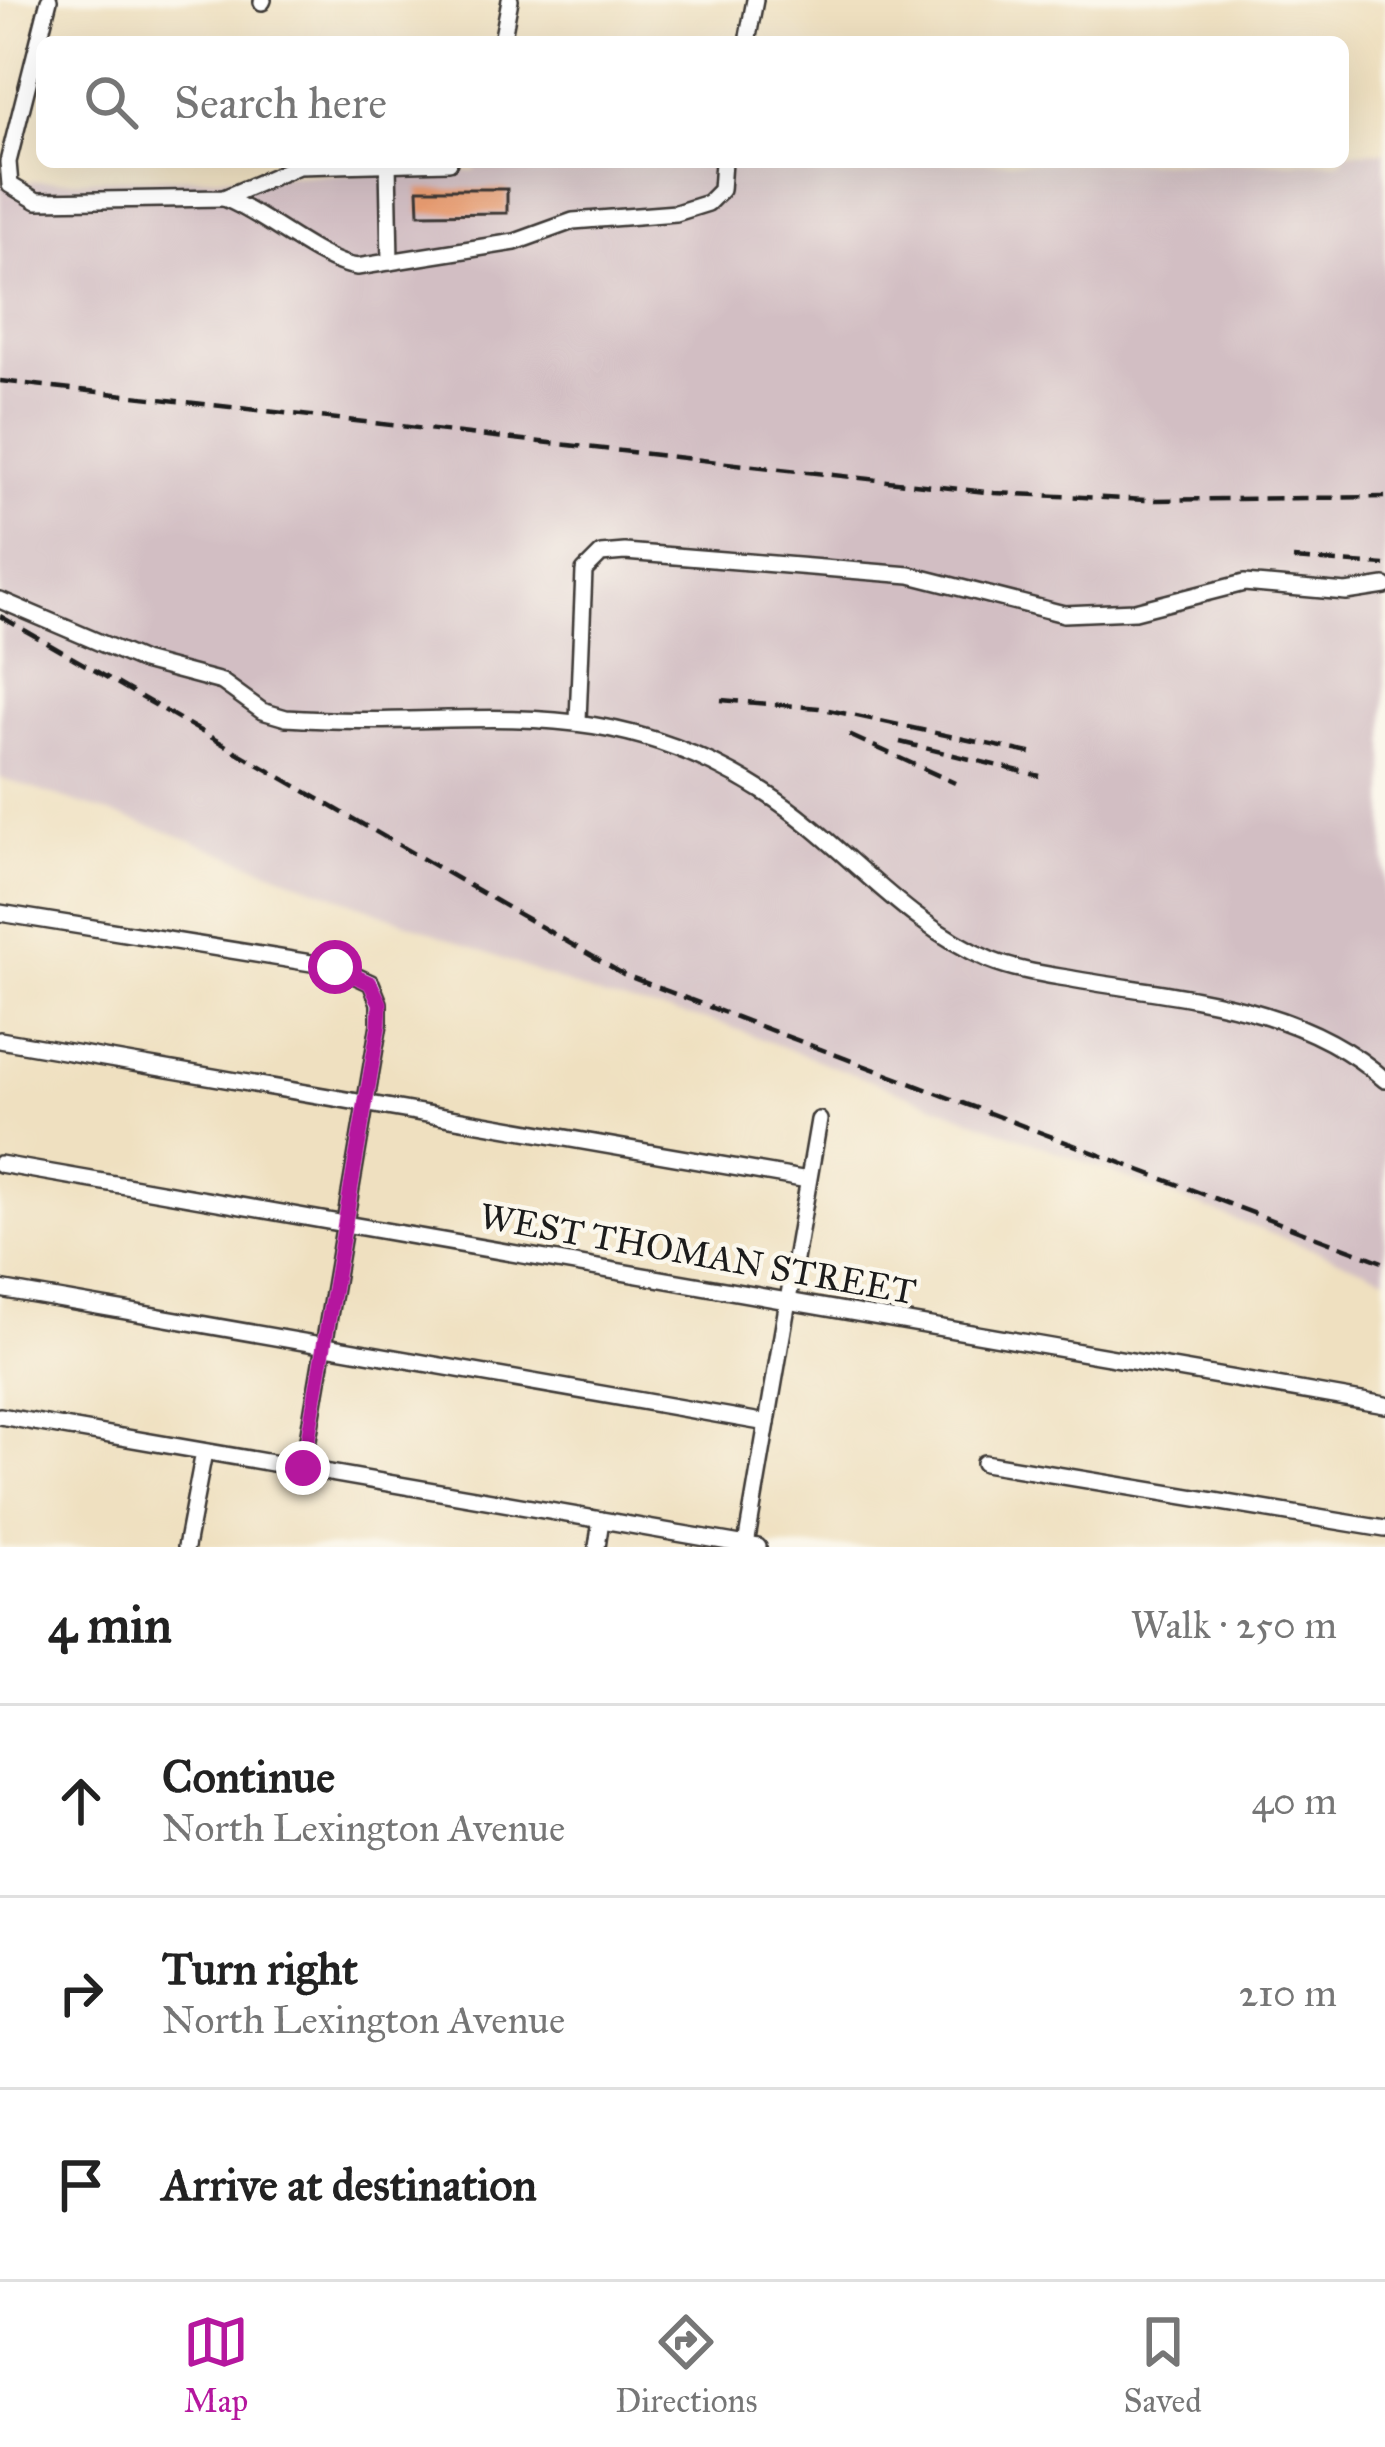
<!DOCTYPE html>
<html lang="en">
<head>
<meta charset="utf-8">
<style>
	:root { --surface:#fff; --page:#f6f6f6; --text:#222; --muted:#767676; --line:#e0e0e0; --accent:#b5179e }
	body { margin:0; font-family:"IM FELL Great Primer",serif; background:var(--page); color:var(--text) }
	.stop { position:absolute; width:36px; height:36px; margin:-27px; border:9px solid #b5179e; border-radius:50%; background:#fff }
	.stop.end { background:#b5179e; border-color:#fff; box-shadow:0 3px 12px #0008 }
	.list { margin:0; padding:0; list-style:none }
	h2 { display:flex; justify-content:space-between; align-items:center; height:156px; margin:0; padding:0 48px; font-size:51px }
	h2 small { font-size:39px; font-weight:400; color:var(--muted) }
	.list li { display:grid; grid-template-columns:78px 1fr auto; gap:36px; align-items:center; box-sizing:border-box; height:192px; padding:0 48px; border-top:3px solid var(--line) }
	.list b { display:block; font-size:45px; white-space:nowrap }
	.list p { margin:0; font-size:39px; white-space:nowrap; color:var(--muted) }
	.list em { font-size:39px; font-style:normal; color:var(--muted) }
	.icon { flex:none; width:66px; height:66px; fill:none; stroke:currentColor; stroke-width:2; stroke-linecap:round; stroke-linejoin:round }
	.map { position:relative; flex:none; width:1385px; height:1547px; overflow:hidden }
	.search { position:absolute; background:var(--surface); box-shadow:0 12px 48px #0002; left:36px; right:36px; top:36px; height:132px; display:flex; align-items:center; gap:30px; box-sizing:border-box; padding:0 42px; border-radius:18px; color:var(--muted); font-size:45px }
	.sheet { height:732px; background:var(--surface) }
	nav { display:flex; justify-content:space-around; align-items:center; box-sizing:border-box; height:168px; border-top:3px solid var(--line); background:var(--surface); font-size:33px; color:var(--muted) }
	nav a { display:grid; justify-items:center; gap:6px }
	nav .on { color:var(--accent) }
	.map>svg:first-child { display:block }
</style>
</head>
<body>
<div class="map">
<svg width="1385" height="1547" viewBox="0 0 1385 1547">
	<rect width="100%" height="100%" fill="#fbf7ec"/>
	<filter id="ink" filterUnits="userSpaceOnUse"><feTurbulence type="fractalNoise" baseFrequency=".00833" numOctaves="2"/><feDisplacementMap in="SourceGraphic" scale="24" xChannelSelector="R" yChannelSelector="G"/><feConvolveMatrix kernelMatrix="1 2 1 2 8 2 1 2 1" color-interpolation-filters="sRGB"/></filter>
	<filter id="wash" filterUnits="userSpaceOnUse"><feTurbulence type="fractalNoise" baseFrequency=".004" numOctaves="4" result="noise"/><feDisplacementMap in="SourceGraphic" scale="48" xChannelSelector="R" yChannelSelector="G"/><feGaussianBlur stdDeviation="2.7" result="paint"/><feColorMatrix in="noise" values="0 0 0 0 0 0 0 0 0 0 0 0 0 0 0 0 0 1.4 0 .05"/><feComposite in="paint" operator="in"/></filter>
	<g filter="url(#wash)">
		<rect width="100%" height="100%" fill="#efe0c0"/>
		<path fill="#d2bec3" d="M1385,151V1277L720,1023L602,997L163,830L0,778V182L475,171L477,162H1343V152Z"/>
		<g id="blocks">
			<path fill="#e89c71" d="M418,189H507V213L419,214Z"/>
		</g>
	</g>
	<g filter="url(#ink)">
		<use href="#blocks" fill-opacity="0" stroke="#3c3935" stroke-width="3"/>
		<g fill="none" stroke-linecap="round" stroke-linejoin="round">
			<defs>
				<g id="minor">
					<path d="M49,0L8,162L10,185L37,201L224,198L298,166L449,162"/>
					<path d="M262,2L263,0"/>
					<path d="M502,42L510,0"/>
					<path d="M747,42L755,0"/>
					<path d="M388,163L390,262"/>
					<path d="M224,198C267,215 319,262 357,267L515,242L573,221L676,213L708,203L721,190L723,162"/>
					<path d="M0,600L143,661L222,682L262,711L286,718C469,731 595,684 764,792C844,843 900,922 990,960C1017,971 1050,975 1078,980C1186,998 1300,1004 1385,1080"/>
					<path d="M578,720L584,571L601,554L625,552L910,575L1064,614L1135,611L1244,583L1346,592L1385,586"/>
					<path d="M0,913L336,967L371,983L379,1003V1024L303,1468"/>
					<path d="M0,1040L808,1180"/>
					<path d="M0,1164L1385,1405"/>
					<path d="M0,1289L767,1423"/>
					<path d="M0,1416L758,1547"/>
					<path d="M984,1463L1385,1529"/>
					<path d="M746,1545L819,1120"/>
					<path d="M186,1547L204,1452"/>
					<path d="M597,1547L601,1520"/>
				</g>
			</defs>
			<use href="#minor" stroke="#3c3935" stroke-width="20"/>
			<use href="#minor" stroke="#fff" stroke-width="15"/>
			<g stroke="#1c1c1c" stroke-width="4.5" stroke-dasharray="18 9" stroke-linecap="butt">
				<path d="M0,381L994,493L1148,500L1385,497"/>
				<path d="M1293,559L1385,565"/>
				<path d="M0,616L625,975L1385,1263"/>
				<path d="M721,700L819,708L1039,755"/>
				<path d="M849,735L955,783"/>
				<path d="M900,742L1040,776"/>
			</g>
		</g>
	</g>
	<g fill="none" stroke-linecap="round" stroke-linejoin="round" filter="url(#ink)">
		<path stroke="#b5179e" stroke-width="15" d="M303,1468L379,1024L380,1003L370,983L335,967"/>
	</g>
	<g text-anchor="middle" stroke-width="9" stroke-linejoin="round" paint-order="stroke">
		<g font-size="36" fill="#1c1c1c" stroke="#fbf7ec">
			<text transform="translate(698 1253) rotate(10)" y="13">WEST THOMAN STREET</text>
		</g>
	</g>
</svg>
<div class="stop" style="left:335px;top:967px"></div>
<div class="stop end" style="left:303px;top:1468px"></div>
<div class="search"><svg class="icon" aria-label="search" viewBox="0 0 24 24"><circle cx="10" cy="10" r="6"/><path d="M15 15l6 6"/></svg>Search here</div>
</div>
<section class="sheet">
<h2>4 min<small>Walk · 250 m</small></h2>
<ul class="list">
<li><svg class="icon" aria-label="ahead" viewBox="0 0 24 24"><path d="M12 20V5M6 11l6-6 6 6"/></svg><div><b>Continue</b><p>North Lexington Avenue</p></div><em>40 m</em></li>
<li><svg class="icon" aria-label="right" viewBox="0 0 24 24"><path d="M7 20v-9h11M14 6l5 5-5 5"/></svg><div><b>Turn right</b><p>North Lexington Avenue</p></div><em>210 m</em></li>
<li><svg class="icon" aria-label="arrive" viewBox="0 0 24 24"><path d="M6 21V4h12l-3 4 3 4H6"/></svg><div><b>Arrive at destination</b></div></li>
</ul>
</section>
<nav>
<a class="on"><svg class="icon" aria-label="map" viewBox="0 0 24 24"><path d="M3 6l6-2 6 2 6-2v14l-6 2-6-2-6 2zM9 4v14M15 6v14"/></svg>Map</a>
<a><svg class="icon" aria-label="directions" viewBox="0 0 24 24"><path d="M12 3l9 9-9 9-9-9zM9 14v-3h6M13 9l2 2-2 2"/></svg>Directions</a>
<a><svg class="icon" aria-label="saved" viewBox="0 0 24 24"><path d="M7 4h10v16l-5-4-5 4z"/></svg>Saved</a>
</nav>
</body>
</html>
